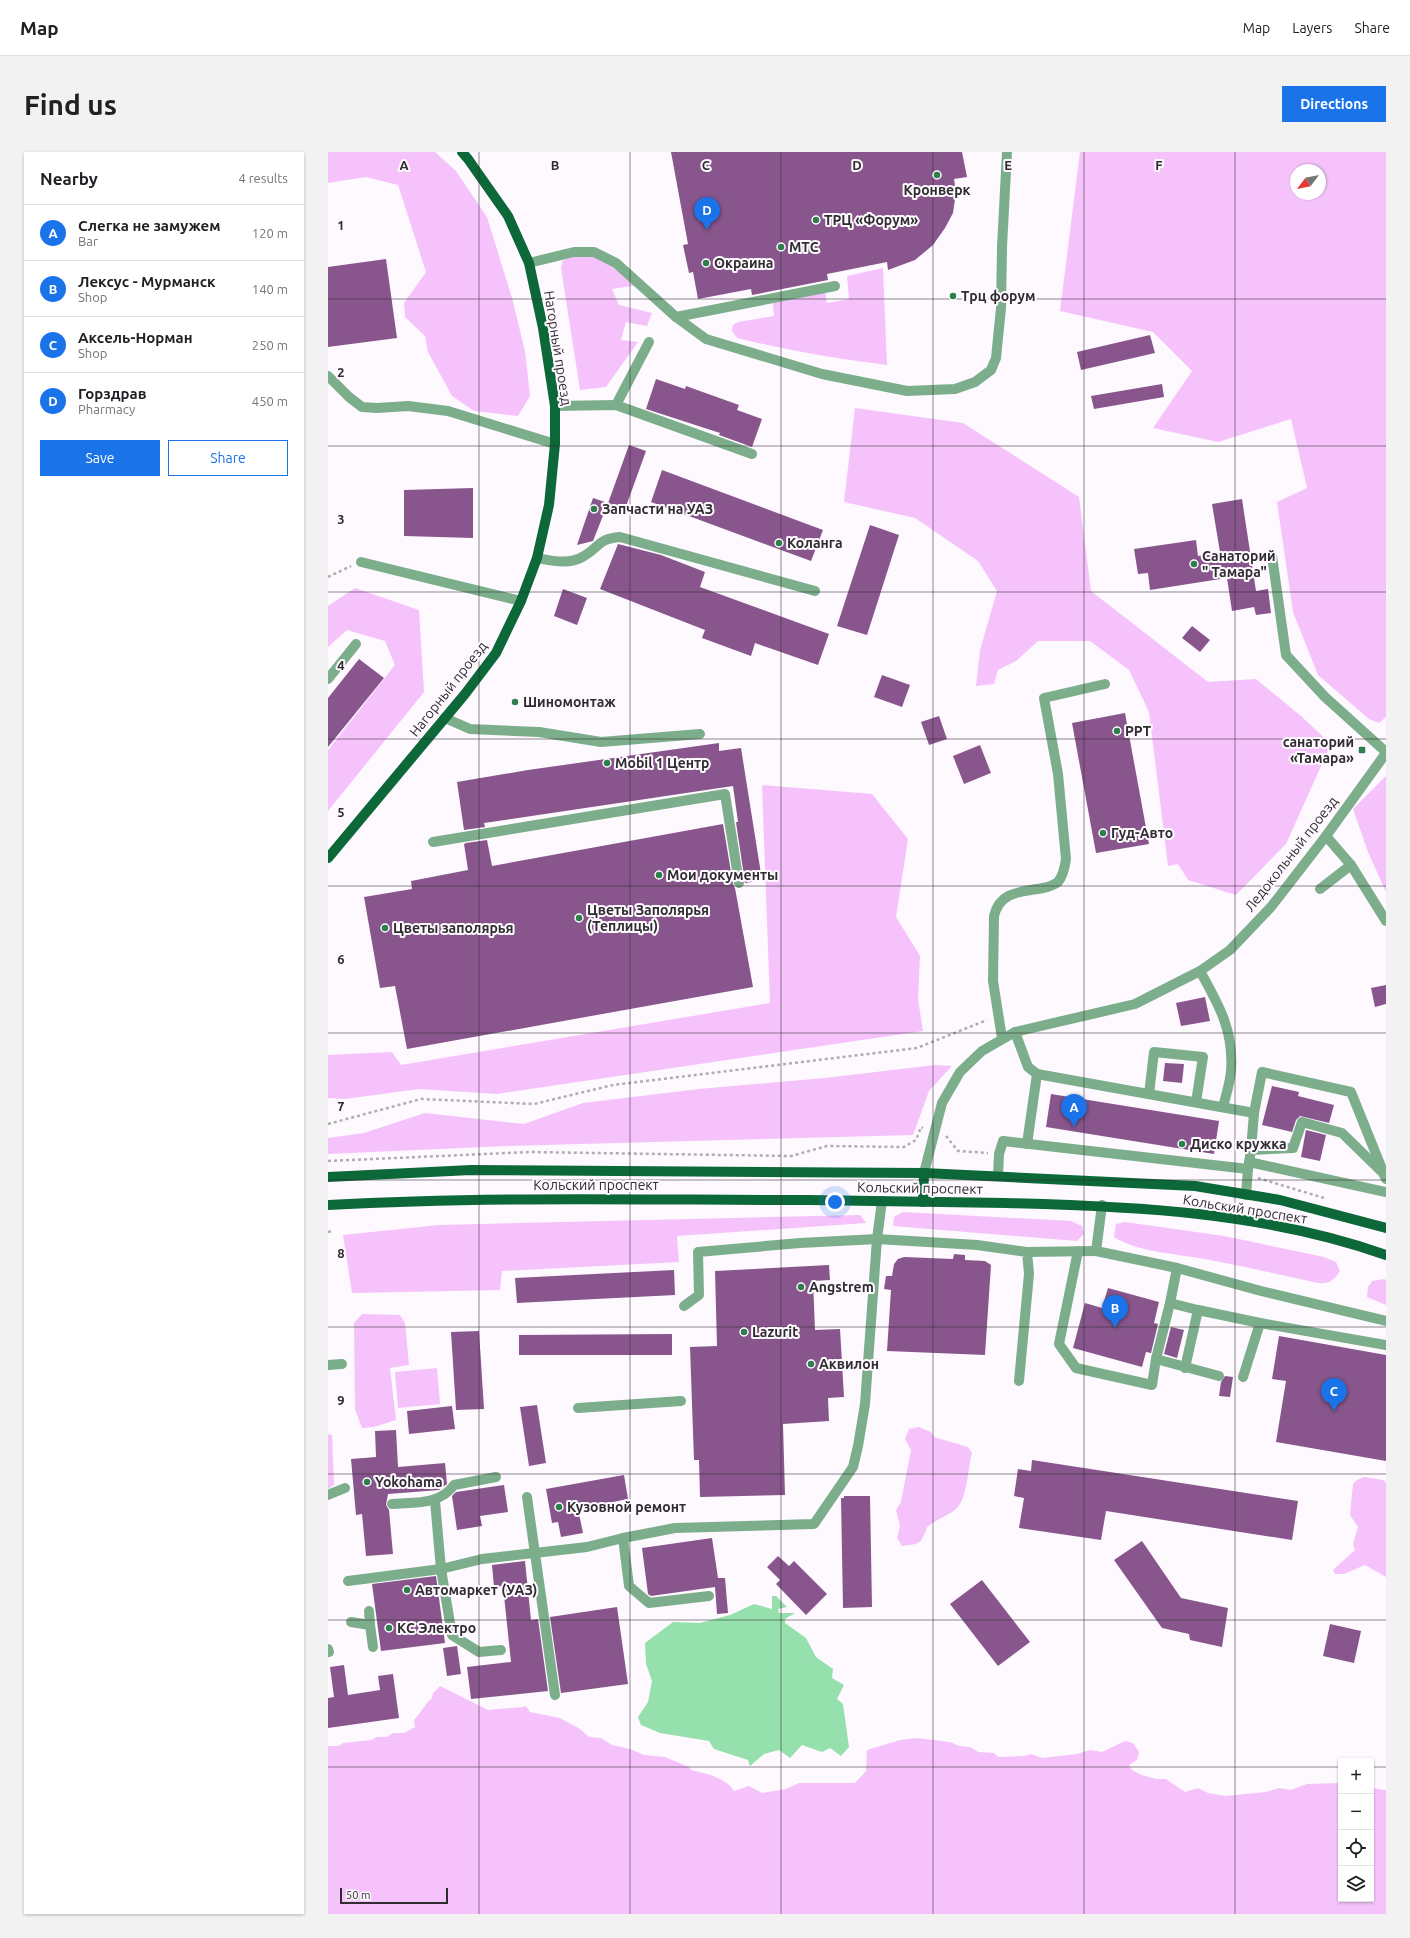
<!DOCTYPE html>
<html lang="en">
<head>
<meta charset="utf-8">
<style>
	:root { --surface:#fff; --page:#f2f2f2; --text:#202124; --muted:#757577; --line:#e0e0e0; --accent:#1a73e8 }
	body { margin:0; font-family:Ubuntu,sans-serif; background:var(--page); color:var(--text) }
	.controls { position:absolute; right:12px; bottom:12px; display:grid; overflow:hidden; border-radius:0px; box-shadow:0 1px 3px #0004 }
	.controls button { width:36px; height:36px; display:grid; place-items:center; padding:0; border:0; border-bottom:1px solid var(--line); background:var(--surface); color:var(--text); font:20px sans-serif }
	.compass { position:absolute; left:962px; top:12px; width:36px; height:36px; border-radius:50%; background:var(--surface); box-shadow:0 1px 3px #0004; rotate:238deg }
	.scale { position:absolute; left:12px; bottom:10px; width:108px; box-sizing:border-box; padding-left:4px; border:2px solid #2f2d30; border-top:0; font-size:11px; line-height:14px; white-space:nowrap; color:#2f2d30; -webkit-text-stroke:3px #fef9ff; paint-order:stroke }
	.you { position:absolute; left:507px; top:1050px; width:14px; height:14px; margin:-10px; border:3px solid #fff; border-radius:50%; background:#1a73e8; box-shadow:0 0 0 6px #1a73e833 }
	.badge { display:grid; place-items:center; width:26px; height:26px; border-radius:50%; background:var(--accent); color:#fff; font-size:13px; font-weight:700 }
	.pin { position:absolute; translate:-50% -33px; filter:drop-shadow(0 1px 2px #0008) }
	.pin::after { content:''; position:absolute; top:21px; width:14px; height:12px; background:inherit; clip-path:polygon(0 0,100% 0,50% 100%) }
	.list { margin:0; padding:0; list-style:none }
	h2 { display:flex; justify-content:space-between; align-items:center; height:52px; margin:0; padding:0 16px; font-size:17px }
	h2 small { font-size:13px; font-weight:400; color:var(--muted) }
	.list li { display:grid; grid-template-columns:26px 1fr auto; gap:12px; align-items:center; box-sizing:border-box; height:56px; padding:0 16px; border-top:1px solid var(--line) }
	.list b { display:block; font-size:15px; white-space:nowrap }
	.list p { margin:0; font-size:13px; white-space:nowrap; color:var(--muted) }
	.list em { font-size:13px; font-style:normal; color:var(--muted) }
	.actions { display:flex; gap:8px; padding:12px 16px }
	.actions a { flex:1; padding:9px 0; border:1px solid var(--accent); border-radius:0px; text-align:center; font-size:14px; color:var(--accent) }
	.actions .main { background:var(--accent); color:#fff }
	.icon { flex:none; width:22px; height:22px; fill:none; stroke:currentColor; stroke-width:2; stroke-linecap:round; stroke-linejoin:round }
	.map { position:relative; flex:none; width:1058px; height:1762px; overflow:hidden; border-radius:0px }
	header { display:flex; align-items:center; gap:24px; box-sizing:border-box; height:56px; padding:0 20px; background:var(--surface); border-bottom:1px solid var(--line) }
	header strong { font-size:19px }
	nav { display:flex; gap:22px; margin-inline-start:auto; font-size:14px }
	.intro { display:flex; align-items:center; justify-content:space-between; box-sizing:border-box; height:96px; padding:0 24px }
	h1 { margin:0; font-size:28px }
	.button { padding:10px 18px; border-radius:0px; background:var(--accent); color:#fff; font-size:14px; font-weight:700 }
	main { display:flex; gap:24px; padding:0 24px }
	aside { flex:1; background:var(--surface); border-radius:0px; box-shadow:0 1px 3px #0004 }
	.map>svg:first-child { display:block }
</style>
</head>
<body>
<header>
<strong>Map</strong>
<nav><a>Map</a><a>Layers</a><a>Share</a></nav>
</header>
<div class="intro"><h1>Find us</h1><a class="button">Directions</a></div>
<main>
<aside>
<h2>Nearby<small>4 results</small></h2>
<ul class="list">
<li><span class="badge">A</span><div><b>Слегка не замужем</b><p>Bar</p></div><em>120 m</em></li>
<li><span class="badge">B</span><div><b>Лексус - Мурманск</b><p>Shop</p></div><em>140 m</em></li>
<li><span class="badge">C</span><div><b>Аксель-Норман</b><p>Shop</p></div><em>250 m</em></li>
<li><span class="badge">D</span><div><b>Горздрав</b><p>Pharmacy</p></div><em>450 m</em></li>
</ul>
<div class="actions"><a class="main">Save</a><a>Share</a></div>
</aside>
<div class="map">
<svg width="1058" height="1762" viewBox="0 0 1058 1762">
	<rect width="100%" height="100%" fill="#fef9ff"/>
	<g fill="#f6c2fc" fill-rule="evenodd">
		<path d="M0,0H107L128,19L159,65L184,146L197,199L202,244L190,264L146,259L124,244L100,200L97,184L77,165L76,151L98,120L70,33L38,25L0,31Z"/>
		<path d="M752,0H1058V565L1051,571L1041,567L990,523L965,460L949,350L979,336L963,267L890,290L825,276L864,219L825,180L732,159ZM968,18H992V42H968Z"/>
		<path d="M253,103L273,106L310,133L284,137L291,153L324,161L319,174L298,170L293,188L310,190L278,235L252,238L233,116L235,108Z"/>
		<path d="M555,116L559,213C508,207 459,198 409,186L404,179L405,173L410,170L446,164L445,151L497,140L499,151L521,147L519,124Z"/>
		<path d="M527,256L635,271L751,345L763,439L880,530L928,527L973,564L1003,592L958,692L908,743L860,728L850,712L840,714L821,560L801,518L762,489H710L688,509L670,518L666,532L648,534L652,498L669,439L650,409L587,366L516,350Z"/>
		<path d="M27,436L91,458L96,540L0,659V598L67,513L57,489L19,478L0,495V454Z"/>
		<path d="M1058,624V740L1040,700L1025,657Z"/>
		<path d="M434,633L544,642L580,687L568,765L592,804L590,847L595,879L169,942L91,937L17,947L0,946V903L64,900L73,913L442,851Z"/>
		<path d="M607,913L624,914L601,939L585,983L178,994L0,1002V986L36,981L97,961L196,972L255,951L371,937L497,926Z"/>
		<path d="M575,1060L743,1069L754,1074L756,1082L749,1089L565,1074L566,1065Z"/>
		<path d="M532,1063L538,1071L349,1084L351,1110L174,1119L172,1138L24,1141L15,1083L111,1073Z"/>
		<path d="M797,1070L896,1084L996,1105L1008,1110L1012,1119C1006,1128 1002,1132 990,1131C954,1123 918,1115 882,1108C853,1102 811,1101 786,1085L788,1072Z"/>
		<path d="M1056,1127L1058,1128V1153L1039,1145L1040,1135L1044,1129Z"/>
		<path d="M34,1162L72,1163L77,1171L81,1213L62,1216L68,1268L46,1275L34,1276L27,1257L26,1171Z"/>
		<path d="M109,1216L112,1252L70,1256L67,1220Z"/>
		<path d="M591,1275L603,1280L606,1285L640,1295L644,1301C640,1315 639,1348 628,1357C619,1364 608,1368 599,1375C593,1393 591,1392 574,1394L569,1386L572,1374L568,1358L573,1350L583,1298L577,1287L581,1277Z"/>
		<path d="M0,1282L4,1283L6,1333L0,1337Z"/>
		<path d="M1036,1325L1056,1328L1058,1332V1425L1037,1413L1016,1422H1007L1005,1418L1027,1398L1025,1392L1030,1375L1022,1363L1025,1332L1029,1328Z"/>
		<path d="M112,1534L160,1558L195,1555L198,1554L202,1560L232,1566L252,1577L261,1585L273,1586L284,1593L302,1597L316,1603L337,1605L361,1615L363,1618C379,1622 397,1625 406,1639L421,1634L434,1641L458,1637L471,1631H527L538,1619L539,1598L572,1588L589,1586L622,1590L631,1594L642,1595L650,1600L666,1601L670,1605L696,1604L703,1602L714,1606L749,1602L762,1598L774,1600L797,1589L805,1591L811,1600L809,1608L801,1613L804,1618L814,1623L828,1627H838L857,1640L870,1636L880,1641L897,1644L938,1640L951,1636L963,1638L979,1632L1013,1631V1747H1043V1636L1058,1638V1762H0V1594H10L15,1591L44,1588L48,1585H59L65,1581H76L87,1575L86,1568C93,1561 96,1553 104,1546L105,1541Z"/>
	</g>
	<path fill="#96e0ad" d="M444,1444H448L459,1455L450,1457L451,1461H467L457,1467V1471L478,1486L488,1505L505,1517L504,1526L516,1533L509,1547L515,1552L521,1595L513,1604L502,1596L494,1600L474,1593L462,1606L451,1598L436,1602L422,1614L420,1608L386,1597L381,1589L332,1581L313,1573L310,1565L320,1550L324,1529L318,1512L317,1491L345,1470L372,1471L402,1463L426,1452L444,1457Z"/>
	<g fill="#88568d">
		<path d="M343,0H634L639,25L626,27L628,40L625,61L617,76L605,93L587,108L560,118L559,110L499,122L500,128L424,143L423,137L370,147L365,120L361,121L355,93L360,92Z"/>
		<path d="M58,107L69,186L0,195V115Z"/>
		<path d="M822,183L827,201L753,218L749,200Z"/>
		<path d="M328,227L357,237L358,234L411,253L409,258L434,267L424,295L391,283L392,281L318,257Z"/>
		<path d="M834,232L836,245L766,257L763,244Z"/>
		<path d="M301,293L318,299L296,360L279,354Z"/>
		<path d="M334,318L495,378L483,409L323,350Z"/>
		<path d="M145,336V386L76,384V338Z"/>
		<path d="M265,346L280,351L265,389L249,393Z"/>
		<path d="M914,347L928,439L940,437L943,461L928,463L926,455L904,459L899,426L822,438L820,421L810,422L806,397L868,388L870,404L892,400L884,352Z"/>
		<path d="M542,373L571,383L539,483L509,474Z"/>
		<path d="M290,392L333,403L377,420L372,435L501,482L490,513L427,491L423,504L374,486L377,478L272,437Z"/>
		<path d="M235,437L259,446L249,473L226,464Z"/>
		<path d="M864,474L882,488L872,500L854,486Z"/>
		<path d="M31,507L56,526L0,595V546Z"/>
		<path d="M554,523L582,533L574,555L546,545Z"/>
		<path d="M797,561L821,692L768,701L744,571Z"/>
		<path d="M611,564L619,587L601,593L593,570Z"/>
		<path d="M391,591V599L413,596L434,728L417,731L408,670H410L405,634L156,671L157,675L136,678L129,630L200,618Z"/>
		<path d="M652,593L663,621L636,632L625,604Z"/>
		<path d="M395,672L405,732L407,736L425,835L79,897L67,834L52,836L36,745L84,737L83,729L140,718L136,692L138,691L159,688L164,714Z"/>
		<path d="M1058,833V852L1047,855L1043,836Z"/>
		<path d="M877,845L882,869L853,874L848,851Z"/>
		<path d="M837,911L856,912L854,931L835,929Z"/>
		<path d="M944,934L971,940L970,944L1006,953L1001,971L972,964L968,968L964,980L934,973Z"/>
		<path d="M723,942L891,969L886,1002L718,975Z"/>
		<path d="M978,978L998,983L992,1009L973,1005Z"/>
		<path d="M626,1102L637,1103V1108L657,1109L663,1113L657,1203L559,1199L563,1138L556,1137L558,1124H564L566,1112L570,1107L576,1105L625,1107Z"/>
		<path d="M501,1113L502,1128L485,1129L487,1178L512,1177L516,1245L500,1246L501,1269L455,1272L457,1343L372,1345L371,1308H366L362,1195L389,1194L387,1119Z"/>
		<path d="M346,1118L347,1143L189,1151L187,1126Z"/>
		<path d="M780,1136L831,1150L826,1171L830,1172L823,1201L818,1200L814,1215L745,1196L757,1151L774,1156Z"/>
		<path d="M843,1175L856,1178L849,1206L836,1202Z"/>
		<path d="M151,1179L156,1257L128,1258L123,1180Z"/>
		<path d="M344,1182V1203H191V1183Z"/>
		<path d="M951,1184L1058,1203V1309L948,1290L958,1229L944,1227Z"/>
		<path d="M897,1224L905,1225L902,1245L891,1244L893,1230Z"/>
		<path d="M209,1253L218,1311L201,1314L192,1255Z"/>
		<path d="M124,1254L127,1277L81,1282L79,1259Z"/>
		<path d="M68,1278L70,1315L117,1311L119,1332L111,1338L60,1342L58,1353L61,1358L65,1402L38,1404L34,1362L28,1363L23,1307L48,1305L47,1279Z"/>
		<path d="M704,1308L970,1349L964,1388L778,1359L773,1388L691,1376L696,1346L686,1344L690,1317L703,1319Z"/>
		<path d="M296,1323L300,1347L250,1357L255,1381L233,1385L230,1370L224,1371L218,1337Z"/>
		<path d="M176,1333L180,1360L152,1364L154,1374L129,1378L124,1344L128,1340Z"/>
		<path d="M516,1344H542L544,1455L515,1456L513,1346H516Z"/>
		<path d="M384,1386L390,1426H397L400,1461L389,1462L387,1435L323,1444L320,1442L314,1396Z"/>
		<path d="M814,1389L853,1446L900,1456L894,1495L862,1488L861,1482L834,1476L786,1408Z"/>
		<path d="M450,1404L461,1414L466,1409L499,1442L478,1463L448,1432L452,1428L439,1415Z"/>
		<path d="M197,1409L203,1468L210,1467L220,1539L143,1547L139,1515L183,1510L175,1434L166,1435L164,1413Z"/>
		<path d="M108,1424L117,1491L53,1499L44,1432Z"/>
		<path d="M654,1428L702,1490L670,1514L622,1452Z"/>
		<path d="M289,1455L300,1532L233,1541L222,1465Z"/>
		<path d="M1002,1472L1033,1479L1026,1511L995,1504Z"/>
		<path d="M129,1494L133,1522L119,1524L115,1496Z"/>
		<path d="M16,1513L20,1543L52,1538L50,1524L65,1522L71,1566L0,1576V1546L6,1545L2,1515Z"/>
	</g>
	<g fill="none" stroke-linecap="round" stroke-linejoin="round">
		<g stroke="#b0acb1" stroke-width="2.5" stroke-dasharray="3 3" stroke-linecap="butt">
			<path d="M0,425L23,414"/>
			<path d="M0,972L93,947L206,952L285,933L589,896L659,868"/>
			<path d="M618,984L630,999L660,1001"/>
			<path d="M0,1009L202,1000L463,1004L499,994L576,995L588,988L593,975L595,976"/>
			<path d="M930,1026L996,1046"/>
			<path d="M0,1080L4,1079"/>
		</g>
		<g stroke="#7cae8b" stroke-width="10">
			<path d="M201,111L246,100H266L288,111L348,165L378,187L494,222L579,239L627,237L647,230L663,218L668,206L673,156L674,95L679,0"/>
			<path d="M348,165L507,134"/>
			<path d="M0,224L21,245L34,255L49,256L80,254L120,259L227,292"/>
			<path d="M288,253L321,190"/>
			<path d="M227,254L288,253L424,302"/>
			<path d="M944,404L958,503L997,545L1058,600"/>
			<path d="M209,406C225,409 242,413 256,404C273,394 269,387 292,385L487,439"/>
			<path d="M33,410L193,449"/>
			<path d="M0,527L28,492"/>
			<path d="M117,566L142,577L211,580L273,590L372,582"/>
			<path d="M998,684L1023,713L1058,769"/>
			<path d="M105,690L397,642L411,731"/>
			<path d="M992,737L1023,713"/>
			<path d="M872,819C891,853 906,879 903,919C902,931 898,943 895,955"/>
			<path d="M687,880L700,915L709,922L699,992"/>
			<path d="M674,886L665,829L666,764C672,739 693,740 715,736C720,735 726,733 730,730C735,724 737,714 738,707L730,622L716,546L777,532"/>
			<path d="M709,922L926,961"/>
			<path d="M821,942L826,900L875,905L868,950"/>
			<path d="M923,998L926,961L934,920L1023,940L1054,1017"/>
			<path d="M921,1010L1058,1040"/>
			<path d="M596,1021L614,951L632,920L654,899L687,880L807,852L872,819L902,798L943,755L998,684L1058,601"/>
			<path d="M670,1024L671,1002L675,989L920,1017L923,998L965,996L974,970L1014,981L1055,1021L1058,1027"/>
			<path d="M918,1043L920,1017"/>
			<path d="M774,1053L768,1099L849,1116L933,1139L1058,1169"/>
			<path d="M750,1099L731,1192L748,1216L824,1233L828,1207L891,1224"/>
			<path d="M699,1100L768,1099"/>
			<path d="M849,1116L842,1151L870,1158"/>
			<path d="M356,1154L371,1143L370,1100L472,1091L549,1087L554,1049"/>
			<path d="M828,1207L842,1151"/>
			<path d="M0,1213L14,1212"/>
			<path d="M857,1216L870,1158L932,1171L1058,1193"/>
			<path d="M915,1225L932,1171"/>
			<path d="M250,1256L353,1249"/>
			<path d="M0,1343L17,1336"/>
			<path d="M199,1345L227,1543"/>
			<path d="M107,1349L113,1417L124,1483L151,1500L173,1498"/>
			<path d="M64,1352C87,1350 112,1353 126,1333L168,1325"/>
			<path d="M295,1386L301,1434L321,1451L381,1444"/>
			<path d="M20,1429L113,1417L154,1407L259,1395L295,1386L347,1376L486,1372L525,1315L530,1294L537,1252L549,1087L649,1093L699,1100L701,1122L691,1229"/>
			<path d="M41,1459L42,1473"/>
			<path d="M23,1470L42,1473L45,1495"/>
			<path d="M0,1497L1,1500"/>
		</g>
		<g stroke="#0c6838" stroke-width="10">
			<path d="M0,706L137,542L168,501L193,449L209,406L221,353L227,292V254L215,176L201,111L180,64L140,7L134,0"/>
			<path d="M0,1025L143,1018L596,1021L867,1034L952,1048L1058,1076"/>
			<path d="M595,1050L596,1021"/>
			<path d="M0,1053C160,1044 320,1048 481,1048C547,1049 613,1050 678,1051C806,1054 936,1060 1058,1103"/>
		</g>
	</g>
	<path fill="none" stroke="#2f2d30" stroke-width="1" stroke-opacity="0.55" d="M151,0V1762M302,0V1762M453,0V1762M605,0V1762M756,0V1762M907,0V1762M0,147H1058M0,294H1058M0,440H1058M0,587H1058M0,734H1058M0,881H1058M0,1028H1058M0,1175H1058M0,1322H1058M0,1468H1058M0,1615H1013M1043,1615H1058"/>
	<g fill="#2f7e4e" stroke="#fef9ff" stroke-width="1.5">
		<circle cx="609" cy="23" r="4"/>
		<circle cx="488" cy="68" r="4"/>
		<circle cx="453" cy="95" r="4"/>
		<circle cx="378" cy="111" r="4"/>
		<circle cx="625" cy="144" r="4"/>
		<circle cx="266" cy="357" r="4"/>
		<circle cx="451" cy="391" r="4"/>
		<circle cx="866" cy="412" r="4"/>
		<circle cx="187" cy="550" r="4"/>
		<circle cx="789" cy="579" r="4"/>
		<rect x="1030" y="594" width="8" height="8" rx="2"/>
		<circle cx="279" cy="611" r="4"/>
		<circle cx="775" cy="681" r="4"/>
		<circle cx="331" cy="723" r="4"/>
		<circle cx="251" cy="766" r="4"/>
		<circle cx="57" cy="776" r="4"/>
		<circle cx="854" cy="992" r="4"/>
		<circle cx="473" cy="1135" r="4"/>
		<circle cx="416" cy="1180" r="4"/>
		<circle cx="483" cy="1212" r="4"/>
		<circle cx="39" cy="1330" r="4"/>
		<circle cx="231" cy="1355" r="4"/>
		<circle cx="79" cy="1438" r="4"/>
		<circle cx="61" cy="1476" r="4"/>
	</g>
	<g text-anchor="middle" stroke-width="4" stroke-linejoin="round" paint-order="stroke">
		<g font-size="14" font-weight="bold" fill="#2f2d30" stroke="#fef9ff" text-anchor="start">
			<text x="609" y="43" text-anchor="middle">Кронверк</text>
			<text x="496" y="73">ТРЦ «Форум»</text>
			<text x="461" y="100">МТС</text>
			<text x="386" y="116">Окраина</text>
			<text x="633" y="149">Трц форум</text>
			<text x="274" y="362">Запчасти на УАЗ</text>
			<text x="459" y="396">Коланга</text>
			<text x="874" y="409">Санаторий<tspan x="874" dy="16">" Тамара"</tspan></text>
			<text x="195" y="555">Шиномонтаж</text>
			<text x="797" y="584">РРТ</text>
			<text x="1026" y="595" text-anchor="end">санаторий<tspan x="1026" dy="16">«Тамара»</tspan></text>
			<text x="287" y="616">Mobil 1 Центр</text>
			<text x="783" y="686">Гуд-Авто</text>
			<text x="339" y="728">Мои документы</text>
			<text x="259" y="763">Цветы Заполярья<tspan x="259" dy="16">(Теплицы)</tspan></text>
			<text x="65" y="781">Цветы заполярья</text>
			<text x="862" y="997">Диско кружка</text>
			<text x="481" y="1140">Angstrem</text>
			<text x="424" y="1185">Lazurit</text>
			<text x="491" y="1217">Аквилон</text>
			<text x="47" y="1335">Yokohama</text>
			<text x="239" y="1360">Кузовной ремонт</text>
			<text x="87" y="1443">Автомаркет (УАЗ)</text>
			<text x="69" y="1481">КС Электро</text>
		</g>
		<g font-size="14" fill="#2f2d30" stroke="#fef9ff">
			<text transform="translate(230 196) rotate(81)" y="5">Нагорный проезд</text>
			<text transform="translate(120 537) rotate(-52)" y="5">Нагорный проезд</text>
			<text transform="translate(963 702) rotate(-52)" y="5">Ледокольный проезд</text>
			<text x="268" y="1038">Кольский проспект</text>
			<text transform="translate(592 1036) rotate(1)" y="5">Кольский проспект</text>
			<text transform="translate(917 1057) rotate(9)" y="5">Кольский проспект</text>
		</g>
	</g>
	<g font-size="13" text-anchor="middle" font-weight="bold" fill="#2f2d30" stroke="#fef9ff" stroke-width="4" stroke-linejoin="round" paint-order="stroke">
		<text x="76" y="18">A</text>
		<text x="227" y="18">B</text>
		<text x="378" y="18">C</text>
		<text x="529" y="18">D</text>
		<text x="680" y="18">E</text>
		<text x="831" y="18">F</text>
		<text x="13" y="78">1</text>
		<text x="13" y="225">2</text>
		<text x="13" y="372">3</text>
		<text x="13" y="518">4</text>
		<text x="13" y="665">5</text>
		<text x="13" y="812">6</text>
		<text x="13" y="959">7</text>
		<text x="13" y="1106">8</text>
		<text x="13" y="1253">9</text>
	</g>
</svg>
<div class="controls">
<button>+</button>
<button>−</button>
<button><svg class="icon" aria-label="locate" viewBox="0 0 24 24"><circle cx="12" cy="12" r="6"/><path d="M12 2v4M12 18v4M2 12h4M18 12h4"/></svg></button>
<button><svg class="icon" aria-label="layers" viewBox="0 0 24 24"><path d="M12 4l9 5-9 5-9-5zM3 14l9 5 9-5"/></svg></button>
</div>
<svg class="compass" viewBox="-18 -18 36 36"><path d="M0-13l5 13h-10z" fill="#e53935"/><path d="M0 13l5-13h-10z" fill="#757577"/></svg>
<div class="scale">50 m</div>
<div class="you"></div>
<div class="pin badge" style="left:746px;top:975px">A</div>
<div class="pin badge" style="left:787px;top:1176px">B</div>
<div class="pin badge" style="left:1006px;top:1259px">C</div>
<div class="pin badge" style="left:379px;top:78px">D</div>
</div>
</main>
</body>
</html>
